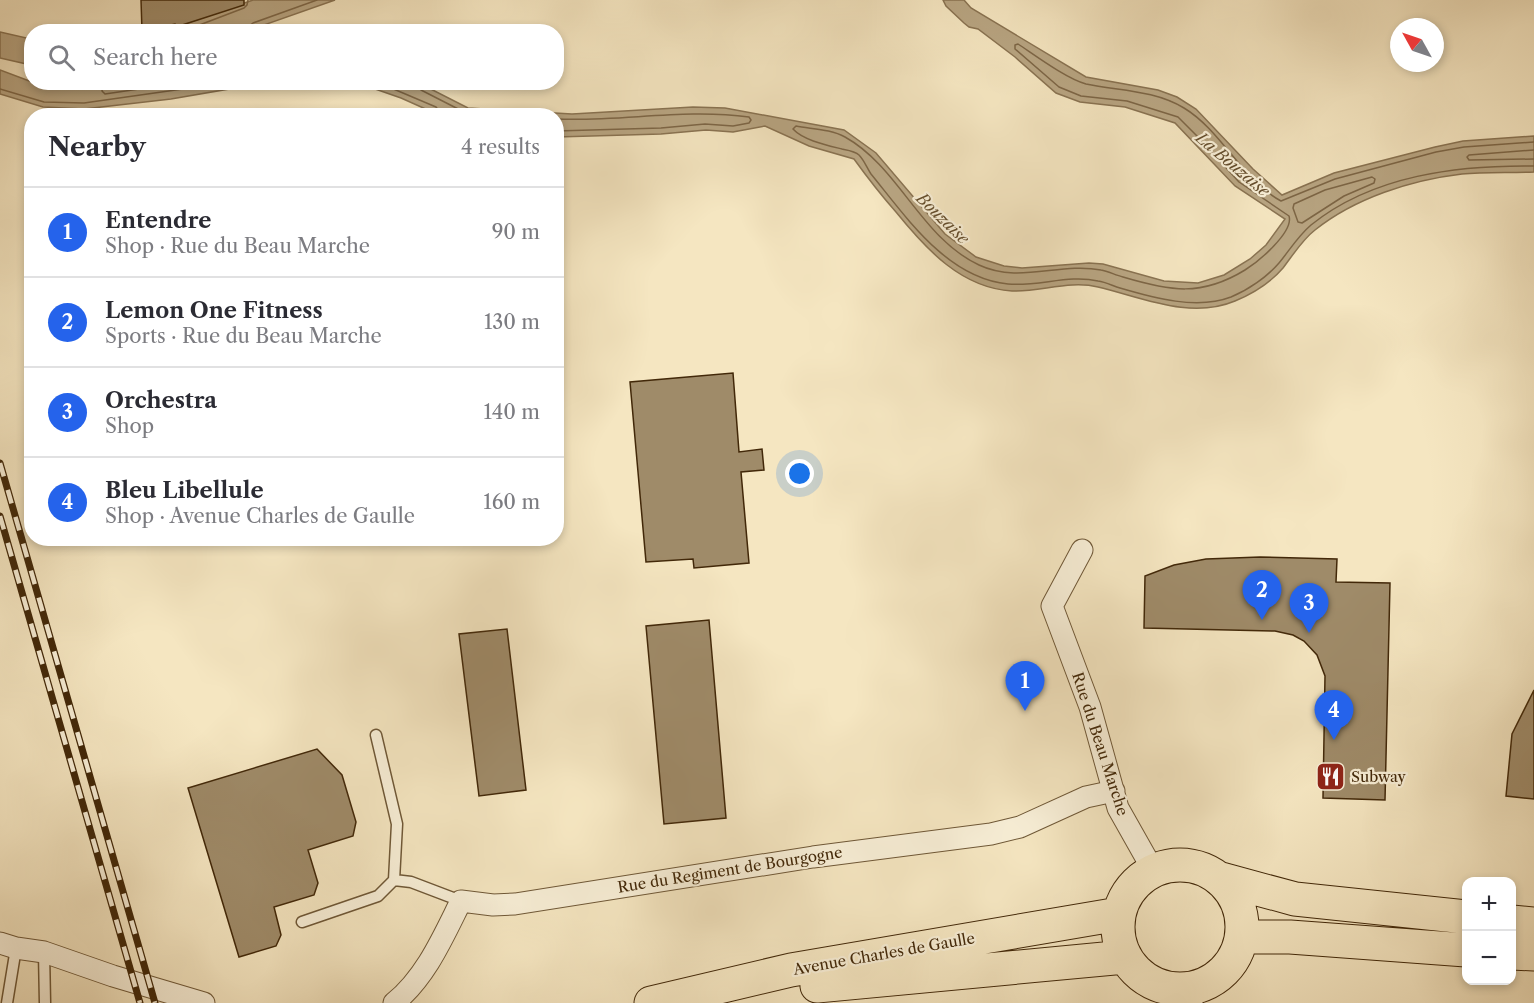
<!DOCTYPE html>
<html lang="en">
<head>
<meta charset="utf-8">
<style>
	:root { --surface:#fff; --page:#f2f2f3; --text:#2b2b33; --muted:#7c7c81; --line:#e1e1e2; --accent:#2563eb }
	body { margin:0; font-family:"Libre Caslon Text",serif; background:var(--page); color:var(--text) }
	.controls { position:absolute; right:18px; bottom:18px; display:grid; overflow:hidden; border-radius:12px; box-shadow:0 3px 9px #0003 }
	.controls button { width:54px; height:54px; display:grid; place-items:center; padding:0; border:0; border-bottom:2px solid var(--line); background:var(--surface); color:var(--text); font:30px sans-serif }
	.compass { position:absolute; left:1390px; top:18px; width:54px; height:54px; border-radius:50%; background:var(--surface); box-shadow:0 3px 9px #0003; rotate:310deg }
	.you { position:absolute; left:800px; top:474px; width:21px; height:21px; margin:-15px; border:4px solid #fff; border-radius:50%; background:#1a73e8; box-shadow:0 0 0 9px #1a73e833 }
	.badge { display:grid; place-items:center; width:39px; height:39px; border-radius:50%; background:var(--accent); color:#fff; font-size:20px; font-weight:700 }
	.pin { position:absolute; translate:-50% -50px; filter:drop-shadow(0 2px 3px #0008) }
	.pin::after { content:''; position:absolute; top:32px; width:21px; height:18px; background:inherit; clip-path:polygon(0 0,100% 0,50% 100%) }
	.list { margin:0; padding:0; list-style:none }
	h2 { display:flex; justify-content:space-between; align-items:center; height:78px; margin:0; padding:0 24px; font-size:26px }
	h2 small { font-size:20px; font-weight:400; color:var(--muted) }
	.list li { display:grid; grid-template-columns:39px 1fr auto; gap:18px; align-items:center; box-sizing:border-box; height:90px; padding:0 24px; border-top:2px solid var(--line) }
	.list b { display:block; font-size:22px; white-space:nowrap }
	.list p { margin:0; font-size:20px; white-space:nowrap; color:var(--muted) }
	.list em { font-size:20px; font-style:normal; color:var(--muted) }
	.icon { flex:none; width:33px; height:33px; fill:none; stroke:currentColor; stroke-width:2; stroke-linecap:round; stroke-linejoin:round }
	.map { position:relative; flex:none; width:1534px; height:1003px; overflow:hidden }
	.search { position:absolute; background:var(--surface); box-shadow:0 3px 9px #0003; left:24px; top:24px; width:540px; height:66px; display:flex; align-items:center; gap:15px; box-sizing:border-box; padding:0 21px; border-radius:24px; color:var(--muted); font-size:22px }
	.panel { position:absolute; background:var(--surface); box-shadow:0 3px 9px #0003; left:24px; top:108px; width:540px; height:438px; border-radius:24px }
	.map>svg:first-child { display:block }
	.water { fill:#b8a582; stroke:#897352; stroke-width:1.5 }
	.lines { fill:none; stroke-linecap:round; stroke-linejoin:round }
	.shore { stroke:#7d6646; stroke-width:1.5 }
	.building { fill:#9f8b69; stroke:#422809; stroke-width:1.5 }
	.service-casing { stroke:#6f5837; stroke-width:13 }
	.minor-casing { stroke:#6f5837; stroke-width:23 }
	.primary-casing { stroke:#422809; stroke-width:35 }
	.service { stroke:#f8efd7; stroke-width:10 }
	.minor { stroke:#f8efd7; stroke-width:21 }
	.primary { stroke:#f5e6c1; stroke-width:33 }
	.rail-casing { stroke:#422809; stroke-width:7 }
	.rail { stroke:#f8efd7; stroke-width:4.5; stroke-dasharray:14; stroke-linecap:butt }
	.labels { text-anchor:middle; stroke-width:4.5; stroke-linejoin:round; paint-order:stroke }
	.street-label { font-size:15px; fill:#422809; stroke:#f8efd7 }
	.poi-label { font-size:15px; fill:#422809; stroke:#f8efd7; text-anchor:start }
	.water-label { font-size:16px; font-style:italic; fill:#654e2d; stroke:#f8efd7 }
</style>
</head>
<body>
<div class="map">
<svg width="1534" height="1003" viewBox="0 0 1534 1003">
	<rect width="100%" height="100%" fill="#f5e6c1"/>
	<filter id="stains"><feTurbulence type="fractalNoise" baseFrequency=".00333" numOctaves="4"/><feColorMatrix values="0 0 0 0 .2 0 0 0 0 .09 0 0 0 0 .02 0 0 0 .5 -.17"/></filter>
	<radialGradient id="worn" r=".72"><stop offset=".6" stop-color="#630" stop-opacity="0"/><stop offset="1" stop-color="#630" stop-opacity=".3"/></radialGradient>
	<path class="water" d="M253,0H335L247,31L150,32L176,27Z
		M943,0H964L971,8L1086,77L1158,90L1177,97L1196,109L1253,169L1282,195L1334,173L1435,147L1463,141L1534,136V172C1510,173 1485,172 1462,174C1411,180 1355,198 1315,230C1302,240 1293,255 1283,268C1271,282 1252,294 1235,301C1190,320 1141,297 1098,287C1070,280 1040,292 1012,291C961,288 926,249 896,212C881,195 867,177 854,159L809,146L765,126L733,132L706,130L661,134L557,137L556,116L439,115L401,98L358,83H419L468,108L572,114L693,107L725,108L844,130L876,153L945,234L976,257L1004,266L1022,268L1089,263L1103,264L1164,281L1198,283L1224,275L1250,259L1266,245L1285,219L1235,186L1175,123L1125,107L1080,102L1056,93L1015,57L978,29L969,27L964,23L946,6Z
		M0,32L31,39V65L0,58Z
		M0,70L32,82L67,86L122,82L264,83L171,99L84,109L43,107L0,94Z"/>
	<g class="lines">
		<path class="shore" d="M181,32L244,8L247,5L248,0
			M248,32L249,26L253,23L317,0
			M103,82L102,91L105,94L187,82
			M377,82L436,107L439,111L440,116
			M418,82L421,90L466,113L498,116
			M0,89L44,102L84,103L232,82
			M556,119C621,122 684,108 749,117L751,120L749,123L733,126L705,124L661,128L556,131
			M1534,142L1464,147L1436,152L1335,179L1281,201C1242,180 1222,131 1184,108C1154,90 1120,91 1086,84C1067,79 1036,56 1018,44L1015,45V49L1059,87L1081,96L1127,101L1178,117L1198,137L1239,182L1289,216C1294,232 1258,262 1245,270C1201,297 1170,291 1123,277C1115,275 1108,271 1101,270C1060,262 1019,284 979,265C921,238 899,167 845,137C831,129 811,129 796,126L793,129C803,140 826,145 842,149C847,150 855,151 859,155C864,160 867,168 871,174C907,218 947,278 1008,284C1038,287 1069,274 1098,281C1106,282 1113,286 1120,288C1154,298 1197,310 1231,297C1248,290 1267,277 1279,263C1289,251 1298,236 1311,225C1373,175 1458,165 1534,166
			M1534,150L1469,155L1467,157L1469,160L1534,159
			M1372,177L1375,179L1374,183L1344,196L1302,223L1298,222L1293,208L1294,204L1325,190Z"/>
	</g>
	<path class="building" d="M141,0H244V5L176,27L175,24L142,31Z
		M733,373L739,452L762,449L764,470L741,472L749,563L694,568L693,559L646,562L630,382Z
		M1260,557L1337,559L1336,582L1390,583L1385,800L1323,798L1325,676L1317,655L1304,641L1293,635L1275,631L1144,628L1145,576L1174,565L1206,559Z
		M709,620L726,818L664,824L646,626Z
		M507,629L526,790L479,796L459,634Z
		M1534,690V799L1506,796L1512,734Z
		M317,749L342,775L356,822L353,836L308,850L318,883L314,895L274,907L281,935L276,946L239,957L188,788Z"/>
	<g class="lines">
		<defs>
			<path id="service" d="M376,735L397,824L394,880
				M302,922L378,896L394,880L411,882L461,901
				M44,952L45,1003
				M7,1003L16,948"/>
			<path id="minor" d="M1082,550L1052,606L1090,707L1118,808L1153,870
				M0,943L16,948L44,952L113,976L204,1003
				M1178,989L1192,1003
				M394,1003C426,977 443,937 461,901L493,905L515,904L813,857L991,834L1020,827L1086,797L1114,791"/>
			<path id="primary" d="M1118 927a62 62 0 1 1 124 0a62 62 0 1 1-124 0Z
				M1221,879L1295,899L1466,917
				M1512,922L1534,924
				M1242,937H1290L1466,950
				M1512,953L1534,954
				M817,986L1125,957
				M651,1003L791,970L1119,914"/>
		</defs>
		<use href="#service" class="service-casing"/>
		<use href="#minor" class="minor-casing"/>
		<use href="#primary" class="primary-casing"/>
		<use href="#service" class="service"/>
		<use href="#minor" class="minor"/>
		<use href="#primary" class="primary"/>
		<defs>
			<path id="rail" d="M0,463L155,1003
				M0,516L140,1003"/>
		</defs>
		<use href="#rail" class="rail-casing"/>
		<use href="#rail" class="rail"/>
	</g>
	<defs>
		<symbol id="restaurant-square" viewBox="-11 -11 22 22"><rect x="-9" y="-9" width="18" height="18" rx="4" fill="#8f2418" stroke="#f8efd7"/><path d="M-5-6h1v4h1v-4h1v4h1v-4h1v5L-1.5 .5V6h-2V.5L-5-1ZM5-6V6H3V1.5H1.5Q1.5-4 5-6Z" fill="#fff"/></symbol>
	</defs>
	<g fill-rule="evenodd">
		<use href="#restaurant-square" x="1314" y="760" width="33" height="33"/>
	</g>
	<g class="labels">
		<g class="street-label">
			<text transform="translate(1100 744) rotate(72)" y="5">Rue du Beau Marche</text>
			<text transform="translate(730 870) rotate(-9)" y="5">Rue du Regiment de Bourgogne</text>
			<text transform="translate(884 954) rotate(-10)" y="5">Avenue Charles de Gaulle</text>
		</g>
		<g class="poi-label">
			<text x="1351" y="782">Subway</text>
		</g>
		<g class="water-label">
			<text transform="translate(1233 164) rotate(40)" y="6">La Bouzaise</text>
			<text transform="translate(943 218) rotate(44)" y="6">Bouzaise</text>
		</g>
	</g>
	<rect width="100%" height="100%" filter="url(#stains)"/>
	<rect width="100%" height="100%" fill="url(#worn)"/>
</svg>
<div class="controls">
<button>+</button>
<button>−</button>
</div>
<svg class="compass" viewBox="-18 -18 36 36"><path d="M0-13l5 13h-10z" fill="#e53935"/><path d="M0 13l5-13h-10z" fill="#7c7c81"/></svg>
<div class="you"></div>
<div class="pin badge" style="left:1025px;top:711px">1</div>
<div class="pin badge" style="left:1262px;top:620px">2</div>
<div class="pin badge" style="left:1309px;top:633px">3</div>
<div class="pin badge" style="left:1334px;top:740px">4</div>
<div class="search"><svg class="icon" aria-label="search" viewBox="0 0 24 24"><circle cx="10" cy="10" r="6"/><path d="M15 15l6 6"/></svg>Search here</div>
<section class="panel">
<h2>Nearby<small>4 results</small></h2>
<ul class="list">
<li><span class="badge">1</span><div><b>Entendre</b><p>Shop · Rue du Beau Marche</p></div><em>90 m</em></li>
<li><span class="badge">2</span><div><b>Lemon One Fitness</b><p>Sports · Rue du Beau Marche</p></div><em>130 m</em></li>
<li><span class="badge">3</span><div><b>Orchestra</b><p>Shop</p></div><em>140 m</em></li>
<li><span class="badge">4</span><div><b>Bleu Libellule</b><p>Shop · Avenue Charles de Gaulle</p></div><em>160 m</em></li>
</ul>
</section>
</div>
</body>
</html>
